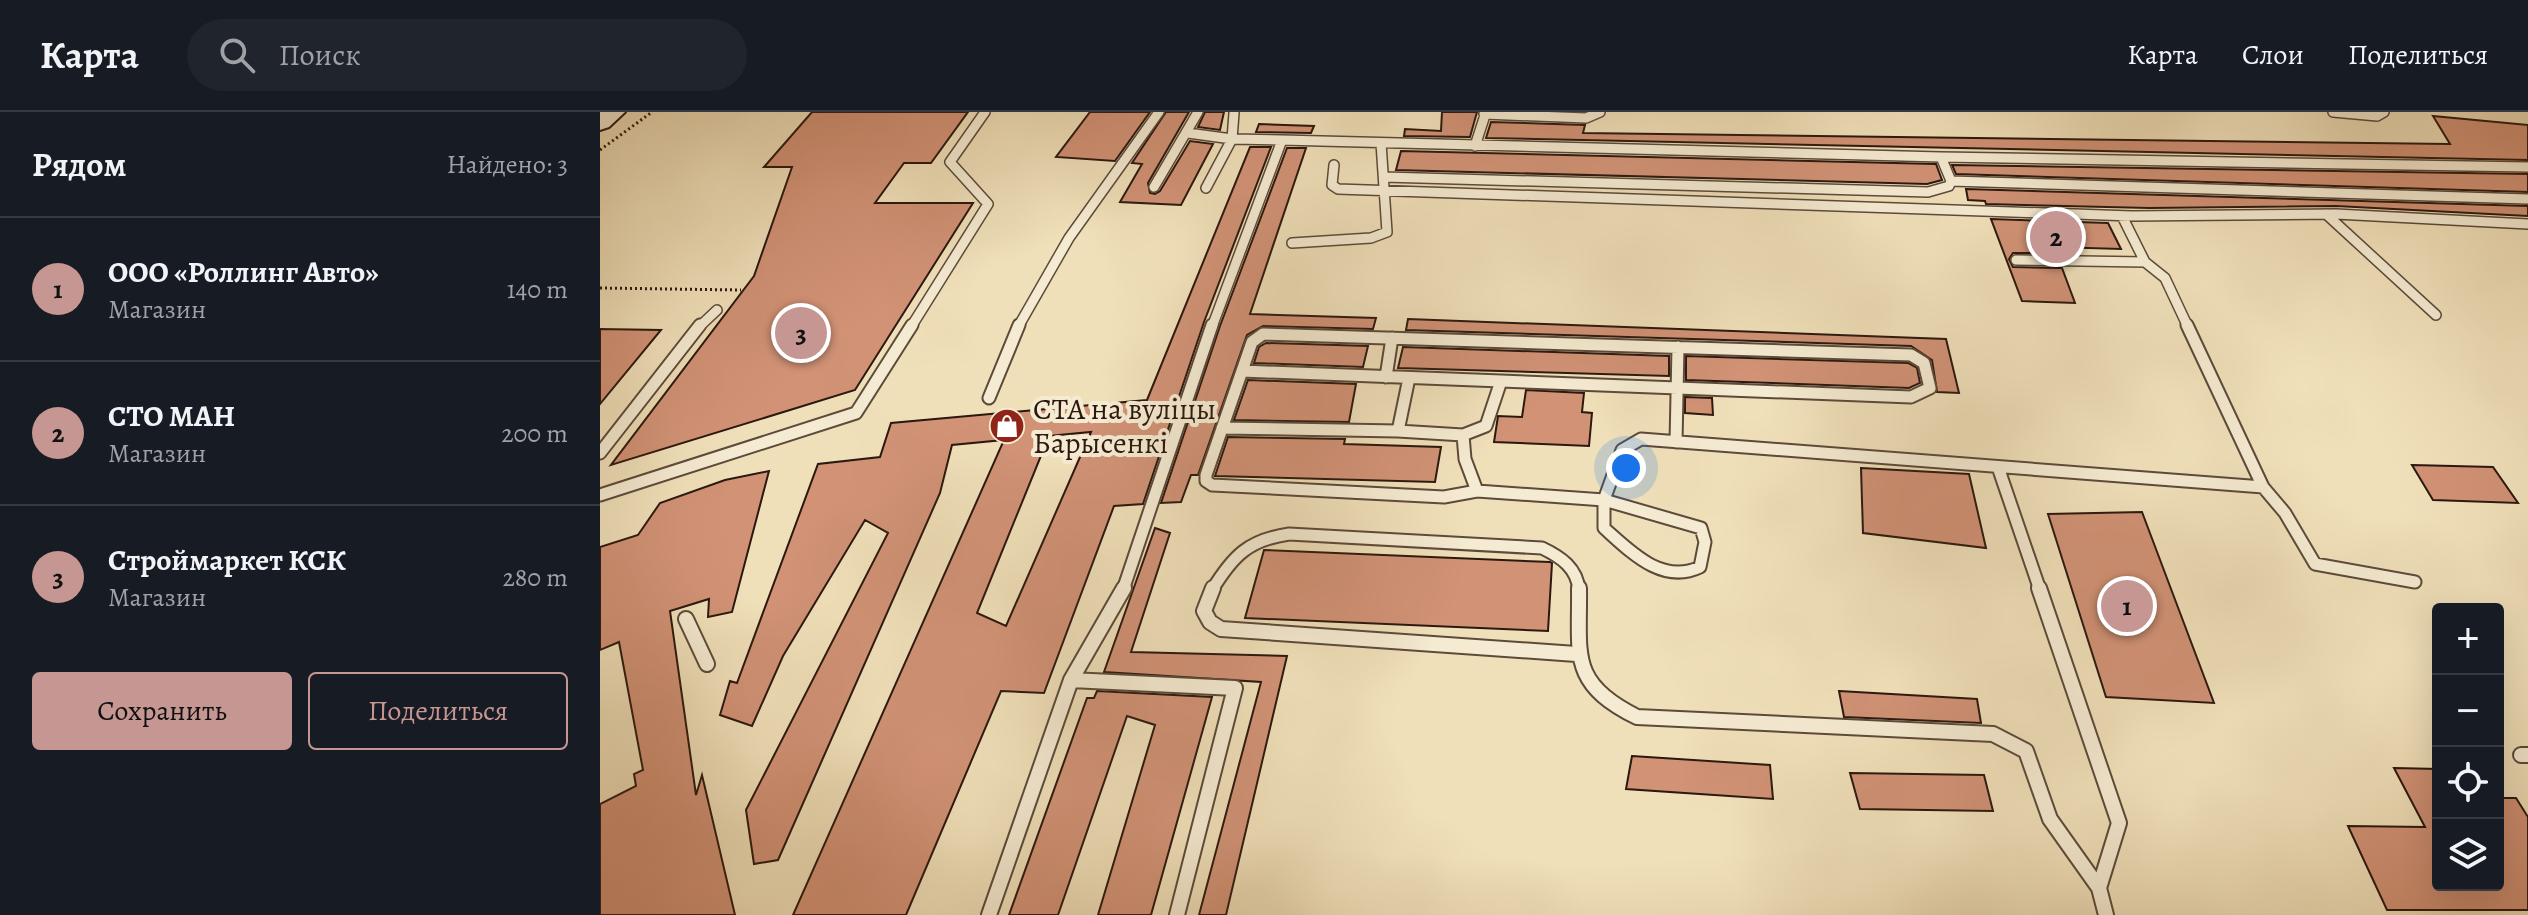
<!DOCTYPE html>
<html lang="ru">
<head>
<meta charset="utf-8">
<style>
	:root { --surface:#171b24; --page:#20242c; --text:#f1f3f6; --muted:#9ea1a6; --line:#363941; --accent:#c59692 }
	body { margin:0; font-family:Alegreya,serif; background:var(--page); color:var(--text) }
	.controls { position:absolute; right:24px; bottom:24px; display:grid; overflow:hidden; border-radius:8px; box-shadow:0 8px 32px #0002 }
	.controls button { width:72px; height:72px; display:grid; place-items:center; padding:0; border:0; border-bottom:2px solid var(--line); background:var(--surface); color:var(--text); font:40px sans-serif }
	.you { position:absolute; left:1026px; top:356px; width:28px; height:28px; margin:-20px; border:6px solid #fff; border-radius:50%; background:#1a73e8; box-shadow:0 0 0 12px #1a73e833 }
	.badge { display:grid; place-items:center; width:52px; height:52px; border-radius:50%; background:var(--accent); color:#111; font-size:26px; font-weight:700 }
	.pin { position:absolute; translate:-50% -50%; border:4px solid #fff; box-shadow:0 2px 8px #0006 }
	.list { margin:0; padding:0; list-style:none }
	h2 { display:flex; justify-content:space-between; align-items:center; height:104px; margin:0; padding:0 32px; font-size:34px }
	h2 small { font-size:26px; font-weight:400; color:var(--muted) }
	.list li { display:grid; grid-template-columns:52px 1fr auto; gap:24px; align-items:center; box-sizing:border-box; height:144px; padding:0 32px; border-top:2px solid var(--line) }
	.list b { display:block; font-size:30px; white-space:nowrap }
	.list p { margin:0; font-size:26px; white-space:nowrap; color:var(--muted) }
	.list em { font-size:26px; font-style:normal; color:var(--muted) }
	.actions { display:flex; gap:16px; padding:24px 32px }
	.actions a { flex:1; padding:18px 0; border:2px solid var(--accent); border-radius:8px; text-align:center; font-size:28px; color:var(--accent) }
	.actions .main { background:var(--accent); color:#111 }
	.icon { flex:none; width:44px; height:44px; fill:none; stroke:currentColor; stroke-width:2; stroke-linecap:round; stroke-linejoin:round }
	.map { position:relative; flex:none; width:1928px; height:803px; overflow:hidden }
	header { display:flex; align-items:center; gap:48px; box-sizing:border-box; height:112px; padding:0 40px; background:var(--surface); border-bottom:2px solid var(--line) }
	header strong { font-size:38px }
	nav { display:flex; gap:44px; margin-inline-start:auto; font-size:28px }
	.search { width:560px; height:72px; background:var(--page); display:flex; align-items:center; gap:20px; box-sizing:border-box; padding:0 28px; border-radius:44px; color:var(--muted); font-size:30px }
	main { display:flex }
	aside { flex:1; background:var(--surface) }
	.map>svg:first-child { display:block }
	.building { fill:#d19276; stroke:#2b180f; stroke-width:2; fill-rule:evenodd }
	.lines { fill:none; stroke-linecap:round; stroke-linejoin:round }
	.lane-far2-casing { stroke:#5c4a3a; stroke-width:12 }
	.lane-far1-casing { stroke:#5c4a3a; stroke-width:15 }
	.lane-casing { stroke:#5c4a3a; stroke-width:18 }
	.secondary-casing { stroke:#2b180f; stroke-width:4 }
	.path { stroke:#2b180f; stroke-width:3; stroke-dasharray:2 3; stroke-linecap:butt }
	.lane-far2 { stroke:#f5ebd2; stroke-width:9 }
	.lane-far1 { stroke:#f5ebd2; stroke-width:11 }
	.lane { stroke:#f5ebd2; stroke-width:14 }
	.secondary { fill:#f5ebd2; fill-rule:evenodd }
	.labels { text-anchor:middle; stroke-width:8; stroke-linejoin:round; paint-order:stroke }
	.poi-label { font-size:30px; fill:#2b180f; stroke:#f5ebd2; text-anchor:start }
</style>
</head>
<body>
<header>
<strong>Карта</strong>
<div class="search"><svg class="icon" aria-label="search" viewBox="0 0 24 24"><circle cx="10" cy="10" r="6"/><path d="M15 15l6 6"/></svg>Поиск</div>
<nav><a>Карта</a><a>Слои</a><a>Поделиться</a></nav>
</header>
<main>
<aside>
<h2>Рядом<small>Найдено: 3</small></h2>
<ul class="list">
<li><span class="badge">1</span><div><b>ООО «Роллинг Авто»</b><p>Магазин</p></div><em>140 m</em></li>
<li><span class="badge">2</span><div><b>СТО МАН</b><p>Магазин</p></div><em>200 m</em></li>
<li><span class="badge">3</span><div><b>Строймаркет КСК</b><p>Магазин</p></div><em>280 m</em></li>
</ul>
<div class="actions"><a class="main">Сохранить</a><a>Поделиться</a></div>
</aside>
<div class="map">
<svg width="1928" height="803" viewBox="0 0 1928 803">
	<rect width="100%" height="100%" fill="#f0e0ba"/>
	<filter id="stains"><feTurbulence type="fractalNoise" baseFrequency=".0025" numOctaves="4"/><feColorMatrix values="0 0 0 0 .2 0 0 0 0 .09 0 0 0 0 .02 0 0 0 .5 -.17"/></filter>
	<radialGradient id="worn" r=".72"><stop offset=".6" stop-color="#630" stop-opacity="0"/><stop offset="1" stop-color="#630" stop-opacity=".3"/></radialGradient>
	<path class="building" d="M212,0H368L331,51H304L275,91H373L255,278L11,353L154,164L192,55H164Z
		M490,0H550L515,49L456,45Z
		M566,0H589L548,71L550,81L555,82L560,79L590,29L613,32L581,93L520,90L542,52L532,51Z
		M605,0H624L620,18L598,15Z
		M842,0H877L870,25L804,24L805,17L841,19Z
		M1833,4L1928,13V48L886,26L891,10L985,13L983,21L1850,32Z
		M659,12L714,14L711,21L656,20Z
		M650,35H671L604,210L543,392L514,394L444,581L401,579L306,803H193L404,328L352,333L340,381L178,748L154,752L146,698L288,421L265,408L183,544L152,614L120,603L130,569L137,571L218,352L280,345L291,311L547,288ZM491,320L406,514L377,501L449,324Z
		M687,36H706L650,202L776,206L773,217L663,214L647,223L598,363H591L581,390L561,391L620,214Z
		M801,39L1336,52L1342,68L1327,72L796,58Z
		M1352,53L1928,62V80L1356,62Z
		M1366,77L1928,94V104L1736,94L1549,96L1386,92L1385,89L1368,88Z
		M1391,107L1508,111L1521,137L1454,135L1456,141H1413L1409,147L1413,155L1462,156L1475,191L1422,189Z
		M808,207L1346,227L1359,281L1337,280L1332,248L1311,234L806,218Z
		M0,217L61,218L0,292Z
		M666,231L768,234L763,255L654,251L659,235Z
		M803,235L1069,244V264L798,256Z
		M1086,244L1308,251L1317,256L1320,271L1309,276L1086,268Z
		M648,268L756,272L749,310L634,308Z
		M926,278L984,281L982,300L992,301L989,334L894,330L898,304L922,305Z
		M1085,285L1112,286L1113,303L1085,301Z
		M628,325L745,327L744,332L841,335L835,370L615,364Z
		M1812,353L1893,355L1918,391L1833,388Z
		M1261,356L1369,362L1386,436L1263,421Z
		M169,359L132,500L108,505L109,487L70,499L96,683L102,663L135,803H0V692L36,674L34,662L43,658L19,530L0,538V435L38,423L60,391L125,368Z
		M1542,400L1614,591L1506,585L1448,402Z
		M555,416L570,421L531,540L687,544L626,803H599L661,570L504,560Z
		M664,438L950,450L952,451L948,519L645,506Z
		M497,579L612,585L551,803H498L555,613L527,604L458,803H409L487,586H494Z
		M1239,579L1377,587L1381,611L1244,605Z
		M1032,644L1170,653L1173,687L1026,677Z
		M1794,656L1838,657V773H1898V686H1916L1928,705V798H1787L1748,714L1825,715Z
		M1250,661L1384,663L1393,699L1260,697Z"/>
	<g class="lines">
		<defs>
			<path id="lane-far2" d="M1733,0L1777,4L1784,0
				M884,2L986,6L1000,0
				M588,21L632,27L682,28
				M875,34L886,0
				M734,53L732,73L738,77L1532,104L1736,102L1928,112
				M784,65L1328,80L1349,74L1351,69L1341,45
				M1351,69L1928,87
				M554,75L598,0
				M606,76L632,27L634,1
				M1726,102L1836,203
				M692,131L771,126L787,120L781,31
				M1416,148L1545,150L1522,104
				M1545,150L1565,166L1588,215
				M99,215L117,198
				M311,215L388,92L350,50L385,0
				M418,215L469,126L559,0
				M612,215L682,28L1341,45L1928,55"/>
			<path id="lane-far1" d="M1587,213L1663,375L1685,401L1715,452L1815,470
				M663,222L1311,243L1324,251L1330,276L1311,285L901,269L886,314L863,323L865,347L877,379L844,385L612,373L606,369V363L652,230Z
				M642,259L901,269
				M786,265L792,226
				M389,286L419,213
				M622,316L798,319L809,266
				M798,319L863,323
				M1076,330L1078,235
				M0,341L100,213
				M1398,355L1440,478
				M877,379L1004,388L1022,338L1041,327L1663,375
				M0,383L256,301L312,213
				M1004,388L1101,416L1105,430L1100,455C1062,473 1031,440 1004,416Z
				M523,478L612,213
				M612,478C633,444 648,428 689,422L942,436C961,445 977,456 979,478"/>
			<path id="lane" d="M613,476L604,499L610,510L621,517L976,542
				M979,476C980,542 968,571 1037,605L1393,622L1426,639L1450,707L1499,776
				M1439,476L1519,711L1499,776L1506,803
				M86,507L107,552
				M471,568L635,576L577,803
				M1921,643H1928
				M389,803L471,568L524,476"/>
			<path id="secondary" d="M0,0H25L9,15L0,18Z"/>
		</defs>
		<use href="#lane-far2" class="lane-far2-casing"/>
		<use href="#lane-far1" class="lane-far1-casing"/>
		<use href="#lane" class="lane-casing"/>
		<use href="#secondary" class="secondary-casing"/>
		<path class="path" d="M0,38L52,0
			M0,176L141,178"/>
		<use href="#lane-far2" class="lane-far2"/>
		<use href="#lane-far1" class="lane-far1"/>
		<use href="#lane" class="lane"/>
		<use href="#secondary" class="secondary"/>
	</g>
	<defs>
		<symbol id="shop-disc" viewBox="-11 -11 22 22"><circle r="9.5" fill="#8f2418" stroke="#f5ebd2"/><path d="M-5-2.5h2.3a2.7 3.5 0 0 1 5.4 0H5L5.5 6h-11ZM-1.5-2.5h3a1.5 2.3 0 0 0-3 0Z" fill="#fff"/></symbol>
	</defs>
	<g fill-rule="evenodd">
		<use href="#shop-disc" x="387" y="294" width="40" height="40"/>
	</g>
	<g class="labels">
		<g class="poi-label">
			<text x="433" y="307">СТА на вуліцы<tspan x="433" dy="34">Барысенкі</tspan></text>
		</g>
	</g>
	<rect width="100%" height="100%" filter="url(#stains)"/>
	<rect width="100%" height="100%" fill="url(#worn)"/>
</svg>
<div class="controls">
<button>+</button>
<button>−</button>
<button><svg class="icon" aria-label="locate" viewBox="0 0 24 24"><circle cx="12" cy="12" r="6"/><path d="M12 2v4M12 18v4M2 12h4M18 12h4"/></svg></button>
<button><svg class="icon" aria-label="layers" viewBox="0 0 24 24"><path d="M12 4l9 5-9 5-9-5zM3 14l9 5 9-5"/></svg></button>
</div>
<div class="you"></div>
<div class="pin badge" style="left:1527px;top:494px">1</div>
<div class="pin badge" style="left:1456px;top:125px">2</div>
<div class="pin badge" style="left:201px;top:221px">3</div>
</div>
</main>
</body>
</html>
